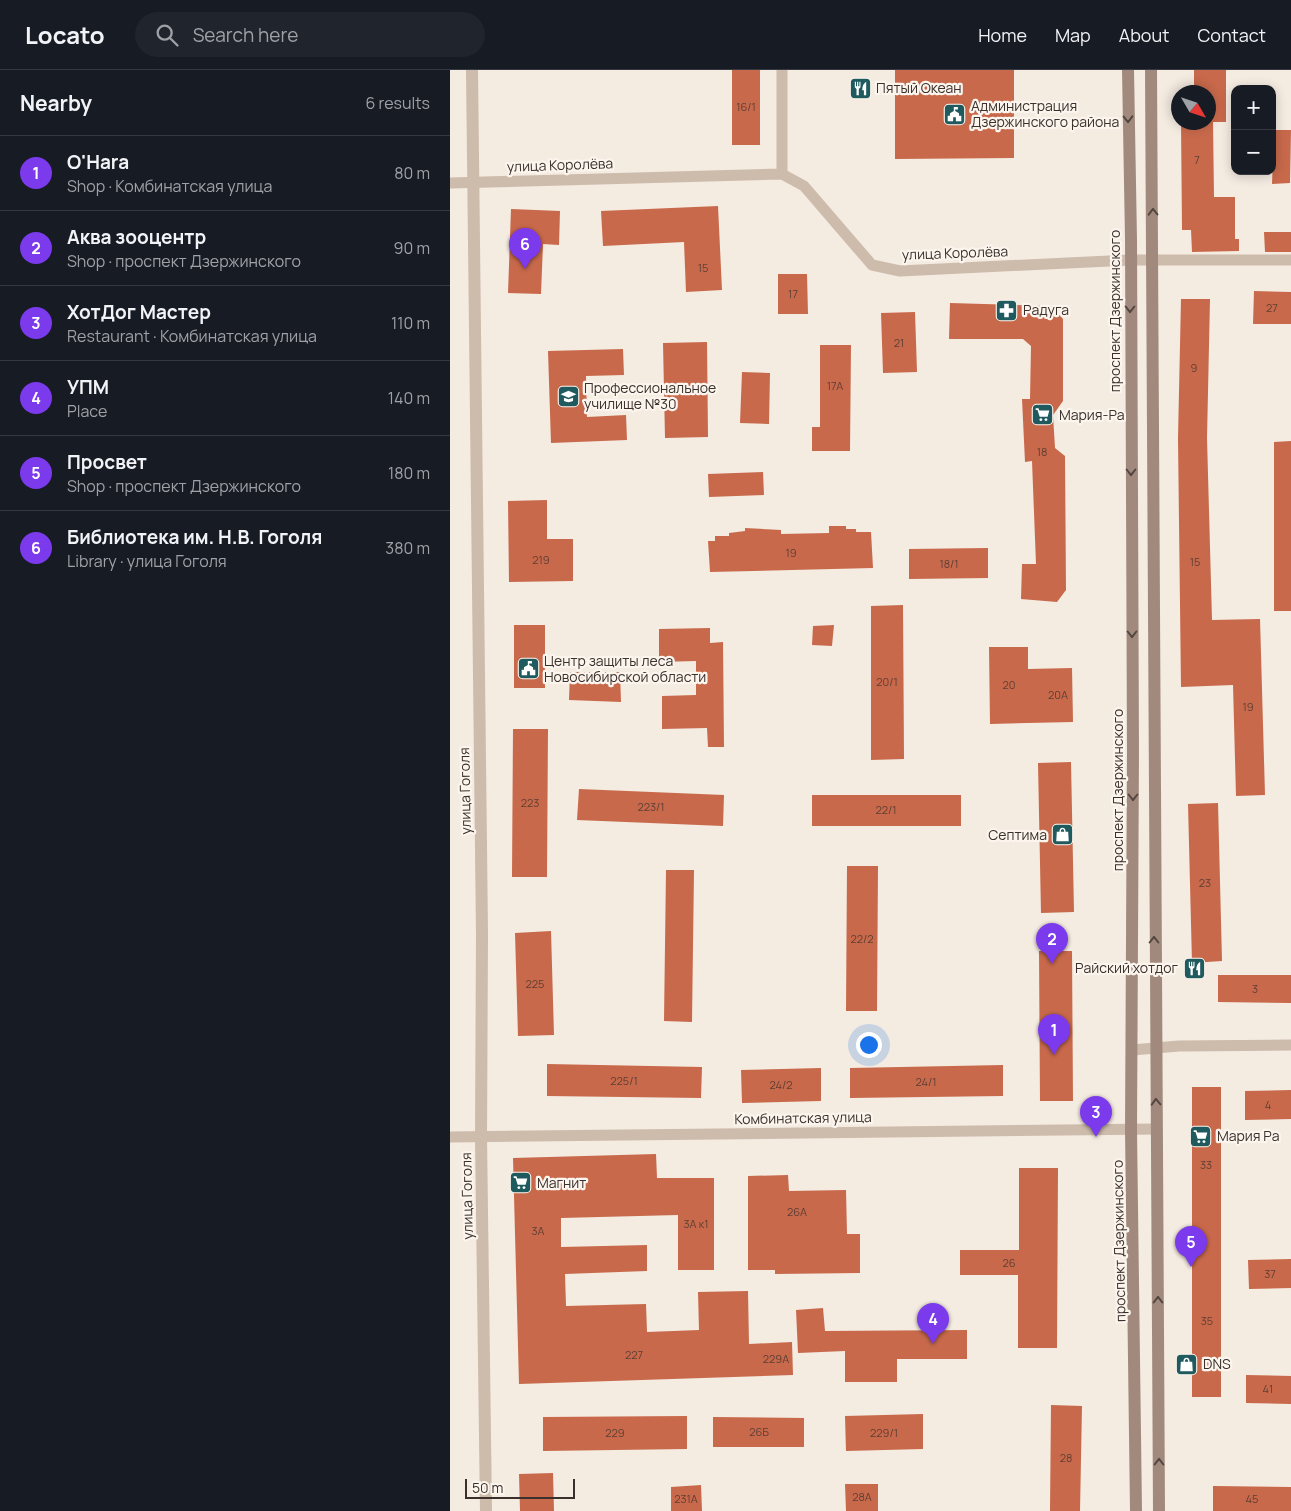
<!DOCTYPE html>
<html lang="en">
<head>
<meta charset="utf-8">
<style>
	:root { --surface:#171b24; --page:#20242c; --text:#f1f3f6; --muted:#9ea1a6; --line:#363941; --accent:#7c3aed }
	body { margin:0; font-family:Manrope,sans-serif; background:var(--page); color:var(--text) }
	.controls { position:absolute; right:15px; top:15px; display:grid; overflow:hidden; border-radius:10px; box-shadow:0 2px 12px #0003 }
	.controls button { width:45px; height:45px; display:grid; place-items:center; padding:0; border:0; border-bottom:1px solid var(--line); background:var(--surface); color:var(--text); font:25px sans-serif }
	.compass { position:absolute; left:721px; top:15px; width:45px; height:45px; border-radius:50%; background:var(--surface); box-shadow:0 2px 12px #0003; rotate:129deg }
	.scale { position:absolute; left:15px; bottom:12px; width:110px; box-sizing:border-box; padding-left:5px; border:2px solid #3b302b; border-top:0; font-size:14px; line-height:18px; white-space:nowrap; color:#3b302b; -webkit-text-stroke:4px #fbf5ee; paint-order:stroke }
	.you { position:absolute; left:418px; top:974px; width:18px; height:18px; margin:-12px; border:4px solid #fff; border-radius:50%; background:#1a73e8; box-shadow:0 0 0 8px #1a73e833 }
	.badge { display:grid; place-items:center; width:32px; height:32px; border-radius:50%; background:var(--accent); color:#fff; font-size:16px; font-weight:700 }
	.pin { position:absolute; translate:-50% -41px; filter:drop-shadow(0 1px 2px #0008) }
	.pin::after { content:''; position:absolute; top:26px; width:18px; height:15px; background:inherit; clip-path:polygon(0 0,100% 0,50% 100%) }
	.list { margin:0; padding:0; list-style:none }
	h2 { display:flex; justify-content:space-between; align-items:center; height:65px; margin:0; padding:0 20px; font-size:21px }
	h2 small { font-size:16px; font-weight:400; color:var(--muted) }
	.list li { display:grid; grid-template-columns:32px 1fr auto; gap:15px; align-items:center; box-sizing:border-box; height:75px; padding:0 20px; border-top:1px solid var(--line) }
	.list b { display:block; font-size:19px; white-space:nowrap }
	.list p { margin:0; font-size:16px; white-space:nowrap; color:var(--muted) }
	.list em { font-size:16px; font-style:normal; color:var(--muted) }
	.icon { flex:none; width:28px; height:28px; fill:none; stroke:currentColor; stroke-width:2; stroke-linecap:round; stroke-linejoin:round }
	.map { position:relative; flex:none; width:841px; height:1441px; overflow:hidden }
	header { display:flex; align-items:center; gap:30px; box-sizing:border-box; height:70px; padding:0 25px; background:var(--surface); border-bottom:1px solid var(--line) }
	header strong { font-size:24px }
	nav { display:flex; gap:28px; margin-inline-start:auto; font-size:18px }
	.search { width:350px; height:45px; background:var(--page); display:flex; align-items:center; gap:12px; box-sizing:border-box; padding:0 18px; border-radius:28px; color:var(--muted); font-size:19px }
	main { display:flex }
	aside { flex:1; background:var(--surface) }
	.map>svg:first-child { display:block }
	.building { fill:#c8694b }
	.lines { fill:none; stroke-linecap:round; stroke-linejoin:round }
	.minor { stroke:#cdbbac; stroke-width:11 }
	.tertiary { stroke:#cdbbac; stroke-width:12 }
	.secondary { stroke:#a18a7d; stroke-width:12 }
	.oneway { stroke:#544640 }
	.labels { text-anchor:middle; stroke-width:4.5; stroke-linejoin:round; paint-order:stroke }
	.number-label { font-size:11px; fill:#5e3e33 }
	.poi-label { font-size:14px; fill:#3b302b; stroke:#fbf5ee; text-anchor:start }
	.street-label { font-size:14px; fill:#3b302b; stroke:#fbf5ee }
</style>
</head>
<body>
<header>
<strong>Locato</strong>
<div class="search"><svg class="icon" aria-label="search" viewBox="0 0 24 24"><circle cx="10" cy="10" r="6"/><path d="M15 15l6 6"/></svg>Search here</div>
<nav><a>Home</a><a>Map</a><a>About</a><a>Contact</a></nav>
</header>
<main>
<aside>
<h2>Nearby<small>6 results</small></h2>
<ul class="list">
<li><span class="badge">1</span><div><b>O'Hara</b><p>Shop · Комбинатская улица</p></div><em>80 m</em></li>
<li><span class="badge">2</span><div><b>Аква зооцентр</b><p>Shop · проспект Дзержинского</p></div><em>90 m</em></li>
<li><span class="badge">3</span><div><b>ХотДог Мастер</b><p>Restaurant · Комбинатская улица</p></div><em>110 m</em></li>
<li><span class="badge">4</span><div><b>УПМ</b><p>Place</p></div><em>140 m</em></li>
<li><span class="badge">5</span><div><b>Просвет</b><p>Shop · проспект Дзержинского</p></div><em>180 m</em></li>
<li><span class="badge">6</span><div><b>Библиотека им. Н.В. Гоголя</b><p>Library · улица Гоголя</p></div><em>380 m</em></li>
</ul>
</aside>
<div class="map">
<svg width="841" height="1441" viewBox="0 0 841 1441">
	<rect width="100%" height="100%" fill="#f4ebe1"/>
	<path class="building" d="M282,0H310V75H282Z
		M445,0H564V88L445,89Z
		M744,0H776V52H758V22H744Z
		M731,52H763L764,127H785V169H789V181L742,182L741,160H732Z
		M824,60H841L840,113L822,114Z
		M268,136L272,220L236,222L234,172L153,176L151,141Z
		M61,139L110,141L109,175L93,174L91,224L58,223Z
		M814,162H841V182H815Z
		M328,204H357L358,244H328Z
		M804,221L841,222V254H803Z
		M731,229H760L757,368L762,550L810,549L815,725L786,726L783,615L731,617L728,368Z
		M500,233L601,236L613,249V331L603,345L605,378L615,386L616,520L607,532L571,529L572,494H586L582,391L575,392L572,329H580L581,276L573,269H499Z
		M465,242L467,302L433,303L431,243Z
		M257,272L258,367L215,368L213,273Z
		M370,275H401L400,381H362V357H370Z
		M173,279L174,305L136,306L137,347L176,345L177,370L101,373L98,281Z
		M292,302L320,303L319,354L290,353Z
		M841,371V541H824V372Z
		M313,402L314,425L259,427L258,404Z
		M97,430V469H123V511L59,512L58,431Z
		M379,456H396V459H406V462H421L423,498L260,502L258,471H265V466H279V463L295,461V458L331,460V464L379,463Z
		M538,478V508L459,509V479Z
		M453,535L454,689L421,690V536Z
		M64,555H95V618H64Z
		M384,555L382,576L362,575L363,556Z
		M260,558V573L273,572L274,677H258L257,658L212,659V626L246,625V591L209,592V559Z
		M539,577H578V599L622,598L623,652L540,654Z
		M120,602H170L171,632L119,630Z
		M63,659H98L97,807H62Z
		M621,692L624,842L591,843L588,693Z
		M129,719L274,725L273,756L127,750Z
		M362,725H511V756H362Z
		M768,733L772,891L742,893L738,734Z
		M397,796H428L427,941H396Z
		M216,800H244L242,952L214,951Z
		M101,861L104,965L68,966L65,863Z
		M589,881H622L623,1031H590Z
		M768,905H841V933L768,932Z
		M97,994L252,997L251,1028L97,1026Z
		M553,995V1026L400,1028V998Z
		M371,998V1031L292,1033L291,1000Z
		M742,1017H771V1327H742Z
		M841,1020V1049L795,1050V1021Z
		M206,1084L207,1108H264V1200H228V1145L111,1148V1177L197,1175V1201L115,1204L116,1236L196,1234L197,1262L249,1260L248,1222L298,1221L299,1274L342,1272L343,1305L69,1314L63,1088Z
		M569,1098H608L607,1278H568V1205H510V1180H569Z
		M338,1105L339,1121L396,1120L397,1164H410V1203L325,1204V1200H298V1106Z
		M841,1189V1218L799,1219L798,1190Z
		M373,1238L375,1261L517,1260V1289H447V1312H395V1281L348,1283L346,1240Z
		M796,1305L841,1306V1334L796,1333Z
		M601,1335L632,1336L630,1441H600Z
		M473,1344V1379L396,1381L395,1346Z
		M237,1346V1379L93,1381V1347Z
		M263,1347L354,1348V1377H263Z
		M103,1403L104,1441H70L69,1404Z
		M395,1414H428V1441H396Z
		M251,1415L252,1441H221V1417Z
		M763,1416L841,1417V1441H763Z"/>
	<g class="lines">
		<path class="minor" d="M332,0V104
			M0,113L332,104L354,116L422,195L450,201L680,190H841
			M682,980L729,976L841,975
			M0,1067L707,1059"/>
		<path class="tertiary" d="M22,0L32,864L31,1067L36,1441"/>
		<path class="secondary" d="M678,0L681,169L683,681L681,1060L686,1441
			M701,0L709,1441"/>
	</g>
	<defs><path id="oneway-chevron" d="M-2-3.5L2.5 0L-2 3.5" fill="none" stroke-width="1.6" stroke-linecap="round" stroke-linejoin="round" transform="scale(1.25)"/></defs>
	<g class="oneway">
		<use href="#oneway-chevron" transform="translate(678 49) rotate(89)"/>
		<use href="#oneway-chevron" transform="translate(703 142) rotate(-91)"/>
		<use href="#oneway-chevron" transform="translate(680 239) rotate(90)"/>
		<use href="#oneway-chevron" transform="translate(681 402) rotate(90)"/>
		<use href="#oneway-chevron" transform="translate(682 564) rotate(90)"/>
		<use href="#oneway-chevron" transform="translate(683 727) rotate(90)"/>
		<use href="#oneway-chevron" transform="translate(704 870) rotate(-90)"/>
		<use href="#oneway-chevron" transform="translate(706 1032) rotate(-92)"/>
		<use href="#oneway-chevron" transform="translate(708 1230) rotate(-90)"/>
		<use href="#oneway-chevron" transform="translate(709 1392) rotate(-90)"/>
	</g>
	<defs>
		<symbol id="restaurant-square" viewBox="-11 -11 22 22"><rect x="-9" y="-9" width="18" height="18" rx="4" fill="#1f5a5e" stroke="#fbf5ee"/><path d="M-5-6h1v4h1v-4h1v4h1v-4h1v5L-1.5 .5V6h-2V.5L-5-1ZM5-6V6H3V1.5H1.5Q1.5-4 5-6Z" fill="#fff"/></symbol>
		<symbol id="civic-square" viewBox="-11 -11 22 22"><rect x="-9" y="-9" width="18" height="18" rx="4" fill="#1f5a5e" stroke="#fbf5ee"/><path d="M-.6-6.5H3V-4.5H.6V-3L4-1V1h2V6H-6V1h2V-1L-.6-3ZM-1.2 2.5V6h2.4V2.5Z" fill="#fff"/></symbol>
		<symbol id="pharmacy-square" viewBox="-11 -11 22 22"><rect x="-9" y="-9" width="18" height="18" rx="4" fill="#1f5a5e" stroke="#fbf5ee"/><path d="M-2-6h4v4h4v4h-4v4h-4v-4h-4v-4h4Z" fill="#fff"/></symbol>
		<symbol id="university-square" viewBox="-11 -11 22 22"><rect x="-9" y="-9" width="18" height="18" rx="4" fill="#1f5a5e" stroke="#fbf5ee"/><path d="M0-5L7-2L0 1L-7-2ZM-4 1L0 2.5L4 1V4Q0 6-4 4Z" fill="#fff"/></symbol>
		<symbol id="supermarket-square" viewBox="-11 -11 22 22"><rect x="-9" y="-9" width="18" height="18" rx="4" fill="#1f5a5e" stroke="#fbf5ee"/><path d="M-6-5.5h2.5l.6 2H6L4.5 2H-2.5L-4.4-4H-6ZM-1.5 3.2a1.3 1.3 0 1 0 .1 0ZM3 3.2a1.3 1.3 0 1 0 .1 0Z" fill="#fff"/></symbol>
		<symbol id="shop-square" viewBox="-11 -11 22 22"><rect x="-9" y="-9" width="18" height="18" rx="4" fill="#1f5a5e" stroke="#fbf5ee"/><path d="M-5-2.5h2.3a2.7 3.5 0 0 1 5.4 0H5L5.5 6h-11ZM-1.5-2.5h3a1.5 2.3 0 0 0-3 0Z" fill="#fff"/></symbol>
	</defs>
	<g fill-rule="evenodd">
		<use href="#restaurant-square" x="398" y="6" width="25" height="25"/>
		<use href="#civic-square" x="492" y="32" width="25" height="25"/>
		<use href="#pharmacy-square" x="544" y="228" width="25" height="25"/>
		<use href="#university-square" x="106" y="314" width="25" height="25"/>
		<use href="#supermarket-square" x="580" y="332" width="25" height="25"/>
		<use href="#civic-square" x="66" y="586" width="25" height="25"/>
		<use href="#shop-square" x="600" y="752" width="25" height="25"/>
		<use href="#restaurant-square" x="732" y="886" width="25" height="25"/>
		<use href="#supermarket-square" x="738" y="1054" width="25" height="25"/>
		<use href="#supermarket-square" x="58" y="1100" width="25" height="25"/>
		<use href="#shop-square" x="724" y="1282" width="25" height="25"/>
	</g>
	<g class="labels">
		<g class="number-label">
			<text x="296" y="41">16/1</text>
			<text x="747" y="94">7</text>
			<text x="253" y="202">15</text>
			<text x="343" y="228">17</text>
			<text x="822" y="242">27</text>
			<text x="449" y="277">21</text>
			<text x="744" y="302">9</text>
			<text x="385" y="320">17А</text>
			<text x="592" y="386">18</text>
			<text x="341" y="487">19</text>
			<text x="91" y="494">219</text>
			<text x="745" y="496">15</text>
			<text x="499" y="498">18/1</text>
			<text x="437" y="616">20/1</text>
			<text x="559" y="619">20</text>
			<text x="608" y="629">20А</text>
			<text x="798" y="641">19</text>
			<text x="80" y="737">223</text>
			<text x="201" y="741">223/1</text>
			<text x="436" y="744">22/1</text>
			<text x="755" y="817">23</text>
			<text x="412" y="873">22/2</text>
			<text x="85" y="918">225</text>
			<text x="805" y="923">3</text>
			<text x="174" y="1015">225/1</text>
			<text x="476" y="1016">24/1</text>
			<text x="331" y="1019">24/2</text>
			<text x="818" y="1039">4</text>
			<text x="756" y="1099">33</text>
			<text x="347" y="1146">26А</text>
			<text x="246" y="1158">3А к1</text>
			<text x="88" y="1165">3А</text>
			<text x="559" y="1197">26</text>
			<text x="820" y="1208">37</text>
			<text x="757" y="1255">35</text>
			<text x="184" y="1289">227</text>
			<text x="326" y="1293">229А</text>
			<text x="818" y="1323">41</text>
			<text x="309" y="1366">26Б</text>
			<text x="165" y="1367">229</text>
			<text x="434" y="1367">229/1</text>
			<text x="616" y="1392">28</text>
			<text x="412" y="1431">28А</text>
			<text x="236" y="1433">231А</text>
			<text x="802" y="1433">45</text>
		</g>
		<g class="poi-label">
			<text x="426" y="23">Пятый Океан</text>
			<text x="521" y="41">Администрация<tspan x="521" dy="16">Дзержинского района</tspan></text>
			<text x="573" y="245">Радуга</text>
			<text x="134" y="323">Профессиональное<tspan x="134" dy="16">училище №30</tspan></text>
			<text x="609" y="350">Мария-Ра</text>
			<text x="94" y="596">Центр защиты леса<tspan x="94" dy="16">Новосибирской области</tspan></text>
			<text x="597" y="770" text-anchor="end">Септима</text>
			<text x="728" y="903" text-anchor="end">Райский хотдог</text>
			<text x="767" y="1071">Мария Ра</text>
			<text x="87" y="1118">Магнит</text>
			<text x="753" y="1299">DNS</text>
		</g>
		<g class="street-label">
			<text transform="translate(110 95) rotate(-2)" y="5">улица Королёва</text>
			<text transform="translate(505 183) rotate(-2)" y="5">улица Королёва</text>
			<text transform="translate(665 241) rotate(-90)" y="5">проспект Дзержинского</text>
			<text transform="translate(668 720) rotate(-90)" y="5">проспект Дзержинского</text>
			<text transform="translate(15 721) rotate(-91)" y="5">улица Гоголя</text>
			<text transform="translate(353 1048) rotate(-1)" y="5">Комбинатская улица</text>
			<text transform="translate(17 1126) rotate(-91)" y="5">улица Гоголя</text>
			<text transform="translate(669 1171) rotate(-91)" y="5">проспект Дзержинского</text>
		</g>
	</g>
</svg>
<div class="controls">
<button>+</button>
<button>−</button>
</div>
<svg class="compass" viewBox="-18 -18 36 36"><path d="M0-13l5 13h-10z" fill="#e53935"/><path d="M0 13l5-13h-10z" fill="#9ea1a6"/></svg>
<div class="scale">50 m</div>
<div class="you"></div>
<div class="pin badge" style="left:604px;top:985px">1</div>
<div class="pin badge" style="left:602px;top:894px">2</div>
<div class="pin badge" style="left:646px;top:1067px">3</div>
<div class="pin badge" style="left:483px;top:1274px">4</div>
<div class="pin badge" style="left:741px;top:1197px">5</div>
<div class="pin badge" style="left:75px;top:199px">6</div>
</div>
</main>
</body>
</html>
